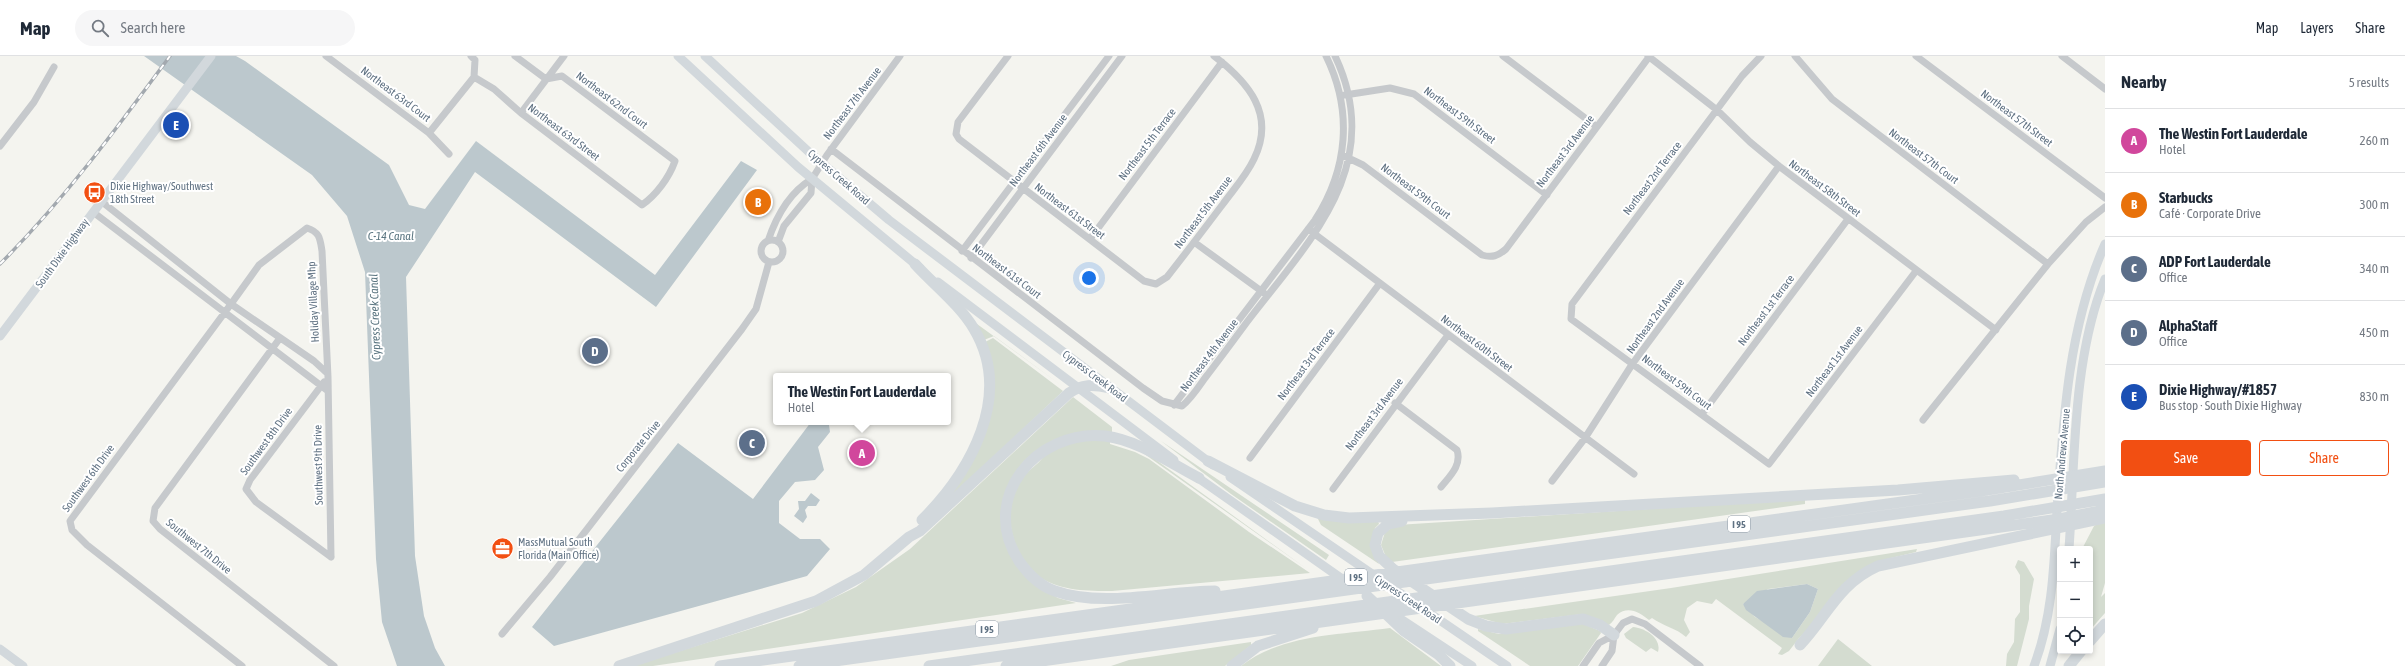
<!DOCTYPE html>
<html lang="en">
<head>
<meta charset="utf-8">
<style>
	:root { --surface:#fff; --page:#f6f6f7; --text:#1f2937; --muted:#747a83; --line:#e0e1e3; --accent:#f24f12 }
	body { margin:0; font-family:"Asap Condensed",sans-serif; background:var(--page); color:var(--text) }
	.controls { position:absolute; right:12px; bottom:12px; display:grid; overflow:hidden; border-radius:4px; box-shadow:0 2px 6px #0003 }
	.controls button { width:36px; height:36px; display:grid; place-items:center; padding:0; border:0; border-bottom:1px solid var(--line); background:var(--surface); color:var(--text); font:20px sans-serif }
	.you { position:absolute; left:1089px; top:222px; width:14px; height:14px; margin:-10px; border:3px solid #fff; border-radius:50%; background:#1a73e8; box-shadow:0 0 0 6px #1a73e833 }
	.badge { display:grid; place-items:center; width:26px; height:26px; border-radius:50%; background:var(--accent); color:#fff; font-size:13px; font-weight:700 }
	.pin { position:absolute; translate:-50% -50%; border:2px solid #fff; box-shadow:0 1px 4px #0006 }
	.popup { position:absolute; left:773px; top:317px; width:178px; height:52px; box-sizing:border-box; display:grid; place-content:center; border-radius:4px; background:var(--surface); filter:drop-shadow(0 1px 3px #0005); font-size:13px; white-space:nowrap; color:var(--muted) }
	.popup b { font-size:15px; color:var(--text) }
	.popup::after { content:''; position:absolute; left:50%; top:100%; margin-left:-8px; border:8px solid transparent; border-top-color:var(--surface) }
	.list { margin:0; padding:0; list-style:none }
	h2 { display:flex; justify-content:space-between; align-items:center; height:52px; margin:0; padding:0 16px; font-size:17px }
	h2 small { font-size:13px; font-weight:400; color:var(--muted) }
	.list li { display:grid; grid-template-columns:26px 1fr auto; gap:12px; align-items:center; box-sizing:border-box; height:64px; padding:0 16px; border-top:1px solid var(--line) }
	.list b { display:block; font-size:15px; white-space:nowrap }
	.list p { margin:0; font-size:13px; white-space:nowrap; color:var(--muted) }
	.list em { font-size:13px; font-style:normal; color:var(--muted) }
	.actions { display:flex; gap:8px; padding:12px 16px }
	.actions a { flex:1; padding:9px 0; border:1px solid var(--accent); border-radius:4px; text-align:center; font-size:14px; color:var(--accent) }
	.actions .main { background:var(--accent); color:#fff }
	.icon { flex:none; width:22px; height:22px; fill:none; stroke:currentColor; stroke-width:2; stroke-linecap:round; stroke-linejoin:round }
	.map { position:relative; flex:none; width:2105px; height:610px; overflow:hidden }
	header { display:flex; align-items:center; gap:24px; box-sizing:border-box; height:56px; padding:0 20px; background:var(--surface); border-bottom:1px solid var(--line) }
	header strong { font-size:19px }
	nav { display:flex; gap:22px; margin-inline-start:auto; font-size:14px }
	.search { width:280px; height:36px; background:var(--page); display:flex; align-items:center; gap:10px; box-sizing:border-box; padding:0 14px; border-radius:22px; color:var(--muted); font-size:15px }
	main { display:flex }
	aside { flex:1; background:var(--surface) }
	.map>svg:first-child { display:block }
	.green { fill:#d4dcd0; fill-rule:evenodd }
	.water { fill:#bcc8cd }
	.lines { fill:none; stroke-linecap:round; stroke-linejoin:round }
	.minor { stroke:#c6c9cc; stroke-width:7 }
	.major { stroke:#d2d8dc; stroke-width:9 }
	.highway { stroke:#d2d8dc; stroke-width:11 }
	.rail-casing { stroke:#a3a9af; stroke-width:3.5 }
	.rail { stroke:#fff; stroke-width:2; stroke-dasharray:6; stroke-linecap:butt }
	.labels { text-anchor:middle; stroke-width:4; stroke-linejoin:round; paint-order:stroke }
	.shield { fill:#fff; stroke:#909ca8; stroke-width:1 }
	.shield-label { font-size:10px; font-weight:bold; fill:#607283 }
	.street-label { font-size:11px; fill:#607283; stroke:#fff }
	.poi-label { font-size:11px; fill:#607283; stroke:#fff; text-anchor:start }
	.water-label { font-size:12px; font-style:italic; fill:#5b7681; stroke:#fff }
</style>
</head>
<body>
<header>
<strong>Map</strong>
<div class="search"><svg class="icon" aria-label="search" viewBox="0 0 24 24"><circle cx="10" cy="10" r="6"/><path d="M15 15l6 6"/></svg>Search here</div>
<nav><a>Map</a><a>Layers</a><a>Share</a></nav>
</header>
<main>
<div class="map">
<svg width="2105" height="610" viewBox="0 0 2105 610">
	<rect width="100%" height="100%" fill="#f4f4ef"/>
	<path class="green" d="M977,268L1065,332L994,280L984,284L976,270Z
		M993,282L1063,335L946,446L988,369L985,286Z
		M1073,341L1112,371V378C1081,376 1055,378 1031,399C1025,404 1018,411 1015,418C1009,431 1007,463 1005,479L1042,533L1058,542L1076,547L653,610H632L802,557L856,531L910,493Z
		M1079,385H1110V388L1135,396L1149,403L1249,476L1310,517L1112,535C1088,535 1062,535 1041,522C1013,504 999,452 1020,424C1025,418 1032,412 1038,407C1042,403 1046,397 1051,394C1059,389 1070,387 1079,385Z
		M1161,385L1329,499L1326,504L1231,438Z
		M1143,397L1152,401L1307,513Z
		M1805,443V448L1392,506L1386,501L1381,489L1385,476L1397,469Z
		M1317,461L1378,465L1379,468L1375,472L1371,492L1379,508L1321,469Z
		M2105,462V527L2101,541L2105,537V557L2090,574V493H2082L2094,470Z
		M1917,493L1916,496L1883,504L1799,582L1789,595L1782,599L1778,598L1782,592L1716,543L1712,548L1697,545L1687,552L1684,564L1690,576L1686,581C1676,572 1663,570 1652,562L1649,564C1640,557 1628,549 1617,559C1614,563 1613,566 1609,569L1583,558L1502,568L1474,560L1671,532ZM1807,528L1818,533L1810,556L1792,582L1755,561L1743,548L1768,533Z
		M2018,504L2024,506L2034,523L2029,550V563L2017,610H2006L2007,598L2014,586L2015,563L2020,556V519L2015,511Z
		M1581,567L1600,575L1601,577L1578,610H1530L1478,575V573L1499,578Z
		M1633,571C1645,572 1662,582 1658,596L1651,592L1646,596L1626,582L1624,578Z
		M1390,572L1441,610H1241C1282,578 1340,579 1390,572Z
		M1838,583L1872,610H1818Z
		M1251,586V589L1225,610H1111L1129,604Z"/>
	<path class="water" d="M144,0H236L245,5L389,109L409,149L425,153L476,85L655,219L741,105L757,114L656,251L475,116L406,221L415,500L424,560L435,592L445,610H397L382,566L376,503L365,216L347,160L312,119Z
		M811,366H826L829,369L830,376L818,391L824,414L815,424L795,426L779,445V467L800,483H820L830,493L807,520L554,590L532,571L678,387L753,443Z
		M811,437L820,444L816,450H808L805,454L807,461L803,467L794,460L799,453L798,445H805Z
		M1807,528L1818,533L1810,556L1792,582L1783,581L1746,554L1743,548L1757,535Z"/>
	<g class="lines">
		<path class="minor" d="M326,0L429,77L449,98
			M1008,0L958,66L956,78L959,83L1144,225L1156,228L1167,221C1186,197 1204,173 1223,148C1233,134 1246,120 1254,103C1276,58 1248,26 1214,0
			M1503,0L1597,71
			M1648,0L1717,54L1750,86L1779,110L1996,274
			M1761,0L1742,20L1572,248L1571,263L1769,408L1916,215
			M1795,0L1832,43L2048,208
			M1916,0L2105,142
			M2062,0L2105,33
			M474,21L494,33L521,57L642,149C656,139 669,122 675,105L562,20L546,23L515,0
			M1345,39L1390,32L1414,38L1547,139
			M521,57L564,0
			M429,77L474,21L475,4L471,0
			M0,90L34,46L54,11
			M831,93L1143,332L1162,345L1182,350C1191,343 1198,332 1205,322C1219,304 1233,285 1247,266C1309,185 1387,110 1335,0
			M1342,99L1363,109L1482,199C1492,202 1498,200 1506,193L1649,1
			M101,145L231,248L70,465L72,474L87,489L242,610
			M93,156L328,335
			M1308,173L1634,418
			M1090,183L1222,6
			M761 195a11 11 0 1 1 22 0a11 11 0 1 1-22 0Z
			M768,185C776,161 790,136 812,123
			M778,186L784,170L811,137L812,123L827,99L900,0
			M1194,186L1264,237
			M962,195L1109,0
			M971,202L1122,0
			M280,282L155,452L153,465L160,473L334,610
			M327,317L314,305L231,248L259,209L307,172C320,176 320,183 322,195L328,321L331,501
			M324,326L250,424L246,433L256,446L331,501
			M1395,347L1457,394C1462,409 1450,420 1441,431
			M1174,349L1315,164C1348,113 1353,55 1326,0
			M1702,358L1848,163
			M1923,364L2048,208L2086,166L2105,151
			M1250,402L1380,227
			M1552,425L1585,382L1633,307L1779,110
			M1333,433L1448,279
			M502,578L550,521L742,273L756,253L769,206
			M1583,610L1599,587L1614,579L1623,567L1632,563L1645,568L1700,610
			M1602,610L1612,595L1614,579"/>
		<path class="major" d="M678,0L798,111L920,212
			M705,0L810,97L889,164L1213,409
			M938,226L1174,404
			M0,280L211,0
			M1194,419L1345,525
			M1230,421L1507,610
			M2069,493C2075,407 2072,303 2105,223
			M1387,554L1472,610
			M0,593L23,610
			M2034,610C2053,560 2054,508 2057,455C2063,365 2068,272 2105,188
			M2050,610L2060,573"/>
		<path class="highway" d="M915,208C934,229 960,249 974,273C1014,340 970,416 922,464
			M1208,405L1295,450L1324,459L1349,462L1492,457L1898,434L2014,424
			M1199,422C1170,407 1138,384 1105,380C1037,373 978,442 1019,505C1028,518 1040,530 1055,535C1102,552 1166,535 1215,535
			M1402,465L1388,468L1378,477L1375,489L1379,500L1393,513L1468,563L1486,570L1506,573L1583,563L1600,569L1614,579
			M1367,540L1404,575L1439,599L1450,610
			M2090,585L2105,568
			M1800,589C1828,559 1838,528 1878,510L2105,462
			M619,610L816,545L864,519L909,481L920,475L1069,337C1082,328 1093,328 1109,332
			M720,610L1981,435L2105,415
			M799,610L1990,445L2105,426
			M929,610L2004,460L2105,443
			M1006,610L2059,463L2105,454
			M1232,610L1258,590L1313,572
			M2069,610L2081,595"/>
		<defs>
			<path id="rail" d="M0,208C64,144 117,72 170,0"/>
		</defs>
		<use href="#rail" class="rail-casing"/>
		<use href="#rail" class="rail"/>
	</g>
	<defs>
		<symbol id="bus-disc" viewBox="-11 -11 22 22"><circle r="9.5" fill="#f24f12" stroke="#fff"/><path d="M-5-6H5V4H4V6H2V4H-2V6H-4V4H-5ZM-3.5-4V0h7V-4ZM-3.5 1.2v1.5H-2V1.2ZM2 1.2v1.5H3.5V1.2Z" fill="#fff"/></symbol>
		<symbol id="office-disc" viewBox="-11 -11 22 22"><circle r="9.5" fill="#f24f12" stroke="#fff"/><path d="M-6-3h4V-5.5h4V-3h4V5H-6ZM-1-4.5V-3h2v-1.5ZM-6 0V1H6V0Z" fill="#fff"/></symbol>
	</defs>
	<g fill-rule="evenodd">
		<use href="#bus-disc" x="82" y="124" width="25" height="25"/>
		<use href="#office-disc" x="490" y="480" width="25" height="25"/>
	</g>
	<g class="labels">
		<g class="shield">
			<rect x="1728" y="460" width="22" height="16" rx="3"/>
			<rect x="1345" y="513" width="22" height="16" rx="3"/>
			<rect x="976" y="565" width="22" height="16" rx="3"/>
		</g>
		<g class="shield-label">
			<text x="1739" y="472">I 95</text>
			<text x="1356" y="525">I 95</text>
			<text x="987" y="577">I 95</text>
		</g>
		<g class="street-label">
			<text transform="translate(396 38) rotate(37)" y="4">Northeast 63rd Court</text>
			<text transform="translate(612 44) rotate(37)" y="4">Northeast 62nd Court</text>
			<text transform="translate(852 47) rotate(-53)" y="4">Northeast 7th Avenue</text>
			<text transform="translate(1460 59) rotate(37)" y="4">Northeast 59th Street</text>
			<text transform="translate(2017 62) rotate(37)" y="4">Northeast 57th Street</text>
			<text transform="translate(564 76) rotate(37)" y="4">Northeast 63rd Street</text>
			<text transform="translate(1147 88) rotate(-53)" y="4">Northeast 5th Terrace</text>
			<text transform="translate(1038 94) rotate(-53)" y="4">Northeast 6th Avenue</text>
			<text transform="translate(1565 95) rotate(-53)" y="4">Northeast 3rd Avenue</text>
			<text transform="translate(1924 100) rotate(37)" y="4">Northeast 57th Court</text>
			<text transform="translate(839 121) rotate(41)" y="4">Cypress Creek Road</text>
			<text transform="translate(1652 122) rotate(-53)" y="4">Northeast 2nd Terrace</text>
			<text transform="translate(1825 132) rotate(37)" y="4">Northeast 58th Street</text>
			<text transform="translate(1416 135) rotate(37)" y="4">Northeast 59th Court</text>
			<text transform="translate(1070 155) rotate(37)" y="4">Northeast 61st Street</text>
			<text transform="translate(1203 156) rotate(-53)" y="4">Northeast 5th Avenue</text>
			<text transform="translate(62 197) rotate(-54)" y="4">South Dixie Highway</text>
			<text transform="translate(1007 215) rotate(37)" y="4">Northeast 61st Court</text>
			<text transform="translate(313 246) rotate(-93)" y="4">Holiday Village Mhp</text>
			<text transform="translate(1766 254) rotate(-53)" y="4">Northeast 1st Terrace</text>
			<text transform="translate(1655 260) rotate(-54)" y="4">Northeast 2nd Avenue</text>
			<text transform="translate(1477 287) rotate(37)" y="4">Northeast 60th Street</text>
			<text transform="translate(1209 299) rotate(-53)" y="4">Northeast 4th Avenue</text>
			<text transform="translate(1834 305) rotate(-53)" y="4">Northeast 1st Avenue</text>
			<text transform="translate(1306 308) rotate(-53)" y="4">Northeast 3rd Terrace</text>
			<text transform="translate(1095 320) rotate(37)" y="4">Cypress Creek Road</text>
			<text transform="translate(1677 326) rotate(37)" y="4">Northeast 59th Court</text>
			<text transform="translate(1374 358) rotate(-53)" y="4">Northeast 3rd Avenue</text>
			<text transform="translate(266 385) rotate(-54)" y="4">Southwest 8th Drive</text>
			<text transform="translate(638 390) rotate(-51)" y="4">Corporate Drive</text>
			<text transform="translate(2062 398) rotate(-85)" y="4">North Andrews Avenue</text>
			<text transform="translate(318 409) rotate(-91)" y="4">Southwest 9th Drive</text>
			<text transform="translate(88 422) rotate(-54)" y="4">Southwest 6th Drive</text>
			<text transform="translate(199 490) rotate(39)" y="4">Southwest 7th Drive</text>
			<text transform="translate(1408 543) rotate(34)" y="4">Cypress Creek Road</text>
		</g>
		<g class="poi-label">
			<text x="110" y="134">Dixie Highway/Southwest<tspan x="110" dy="13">18th Street</tspan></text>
			<text x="518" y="490">MassMutual South<tspan x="518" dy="13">Florida (Main Office)</tspan></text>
		</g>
		<g class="water-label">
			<text x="391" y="184">C-14 Canal</text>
			<text transform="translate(375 261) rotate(-92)" y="4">Cypress Creek Canal</text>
		</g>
	</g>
</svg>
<div class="controls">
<button>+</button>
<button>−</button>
<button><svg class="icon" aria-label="locate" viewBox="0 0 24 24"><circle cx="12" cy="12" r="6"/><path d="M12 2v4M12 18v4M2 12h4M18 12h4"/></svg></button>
</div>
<div class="you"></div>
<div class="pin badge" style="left:862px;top:397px;background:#d1479c">A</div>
<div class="popup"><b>The Westin Fort Lauderdale</b>Hotel</div>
<div class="pin badge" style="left:758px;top:146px;background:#e8710a">B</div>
<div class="pin badge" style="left:752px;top:387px;background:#5c6f8a">C</div>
<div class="pin badge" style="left:595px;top:295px;background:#5c6f8a">D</div>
<div class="pin badge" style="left:176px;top:69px;background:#1a4fb4">E</div>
</div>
<aside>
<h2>Nearby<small>5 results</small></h2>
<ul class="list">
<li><span class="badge" style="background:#d1479c">A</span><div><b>The Westin Fort Lauderdale</b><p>Hotel</p></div><em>260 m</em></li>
<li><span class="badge" style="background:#e8710a">B</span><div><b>Starbucks</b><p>Café · Corporate Drive</p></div><em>300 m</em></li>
<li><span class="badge" style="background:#5c6f8a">C</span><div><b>ADP Fort Lauderdale</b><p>Office</p></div><em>340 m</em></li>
<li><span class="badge" style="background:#5c6f8a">D</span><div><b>AlphaStaff</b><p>Office</p></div><em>450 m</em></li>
<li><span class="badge" style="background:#1a4fb4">E</span><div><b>Dixie Highway/#1857</b><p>Bus stop · South Dixie Highway</p></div><em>830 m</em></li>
</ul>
<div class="actions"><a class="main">Save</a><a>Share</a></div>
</aside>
</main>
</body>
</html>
